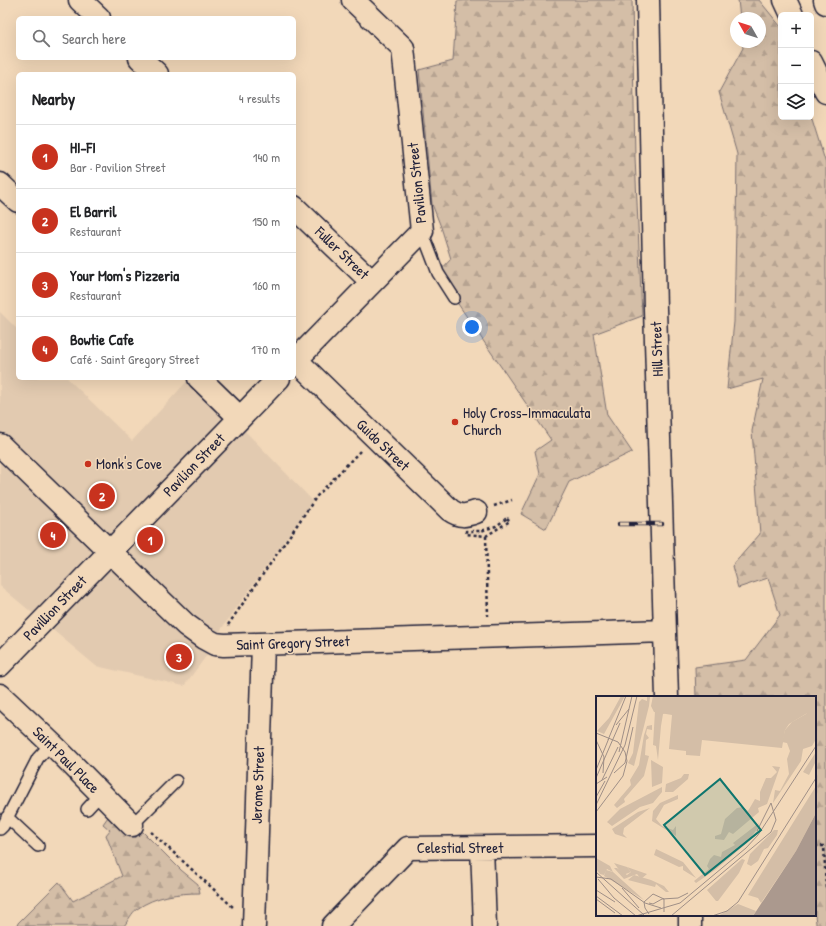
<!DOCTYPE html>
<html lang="en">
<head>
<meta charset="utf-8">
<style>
	:root { --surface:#fff; --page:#f2f2f2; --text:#202124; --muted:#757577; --line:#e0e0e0; --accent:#c8321e }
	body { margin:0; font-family:"Patrick Hand",sans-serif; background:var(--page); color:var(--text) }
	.controls { position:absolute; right:12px; top:12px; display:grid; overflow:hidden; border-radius:6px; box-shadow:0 4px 16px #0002 }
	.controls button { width:36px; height:36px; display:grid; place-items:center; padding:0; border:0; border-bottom:1px solid var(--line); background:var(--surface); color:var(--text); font:20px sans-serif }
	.compass { position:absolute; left:730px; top:12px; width:36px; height:36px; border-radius:50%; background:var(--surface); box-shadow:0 4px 16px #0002; rotate:309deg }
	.you { position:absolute; left:472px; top:327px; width:14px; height:14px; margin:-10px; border:3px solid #fff; border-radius:50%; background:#1a73e8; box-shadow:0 0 0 6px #1a73e833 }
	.badge { display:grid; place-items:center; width:26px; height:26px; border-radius:50%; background:var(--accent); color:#fff; font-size:13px; font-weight:700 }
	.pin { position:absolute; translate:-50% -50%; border:2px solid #fff; box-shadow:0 1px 4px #0006 }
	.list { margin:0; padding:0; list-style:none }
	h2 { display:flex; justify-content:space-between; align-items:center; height:52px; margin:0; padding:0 16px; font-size:17px }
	h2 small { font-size:13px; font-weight:400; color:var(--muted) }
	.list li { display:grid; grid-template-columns:26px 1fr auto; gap:12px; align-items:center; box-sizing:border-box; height:64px; padding:0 16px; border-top:1px solid var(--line) }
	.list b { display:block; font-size:15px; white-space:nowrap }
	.list p { margin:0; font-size:13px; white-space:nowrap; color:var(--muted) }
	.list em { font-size:13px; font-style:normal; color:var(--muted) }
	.icon { flex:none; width:22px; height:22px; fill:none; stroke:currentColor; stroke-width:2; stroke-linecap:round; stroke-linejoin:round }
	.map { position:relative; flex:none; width:826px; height:926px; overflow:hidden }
	.search { position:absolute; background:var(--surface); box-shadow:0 4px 16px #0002; left:16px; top:16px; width:280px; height:44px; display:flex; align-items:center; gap:10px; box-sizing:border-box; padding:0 14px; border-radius:6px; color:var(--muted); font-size:15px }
	.panel { position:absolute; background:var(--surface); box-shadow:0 4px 16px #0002; left:16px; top:72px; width:280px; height:308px; border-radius:6px }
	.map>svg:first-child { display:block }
	.built { fill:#e2cab0 }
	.forest { fill:url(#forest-firs); stroke:#7b7071 }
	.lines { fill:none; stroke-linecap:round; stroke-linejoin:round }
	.service-casing { stroke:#22223b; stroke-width:14 }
	.minor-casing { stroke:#22223b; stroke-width:25 }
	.trunk-casing { stroke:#22223b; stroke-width:25 }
	.path { stroke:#22223b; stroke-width:2.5; stroke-dasharray:3 3; stroke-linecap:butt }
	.service { stroke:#f2d8b9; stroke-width:11 }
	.minor { stroke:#f2d8b9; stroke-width:22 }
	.trunk { stroke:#f2d8b9; stroke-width:22 }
	.rail-casing { stroke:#22223b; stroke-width:4.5 }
	.rail { stroke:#f2d8b9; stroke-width:3; stroke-dasharray:9; stroke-linecap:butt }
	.poi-dot { fill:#c8321e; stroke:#f2d8b9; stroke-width:1.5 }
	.labels { text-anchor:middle; stroke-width:3; stroke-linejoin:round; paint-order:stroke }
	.street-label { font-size:15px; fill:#22223b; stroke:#f2d8b9 }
	.poi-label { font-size:15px; fill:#22223b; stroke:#f2d8b9; text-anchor:start }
	.inset-road { fill:none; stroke:#9f8f87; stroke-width:1 }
	.view { fill:#0f766e; fill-opacity:0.15; stroke:#0f766e; stroke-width:2 }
	.inset-edge { fill:none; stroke:#22223b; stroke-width:2 }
</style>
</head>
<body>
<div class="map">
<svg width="826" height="926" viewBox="0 0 826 926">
	<defs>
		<pattern id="forest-firs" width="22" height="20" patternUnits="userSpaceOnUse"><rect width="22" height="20" fill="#d4bea7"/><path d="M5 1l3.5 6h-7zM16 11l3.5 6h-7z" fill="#b6a391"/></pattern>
	</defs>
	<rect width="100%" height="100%" fill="#f2d8b9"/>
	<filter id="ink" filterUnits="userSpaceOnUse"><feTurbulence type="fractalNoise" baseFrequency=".025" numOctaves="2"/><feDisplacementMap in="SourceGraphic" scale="8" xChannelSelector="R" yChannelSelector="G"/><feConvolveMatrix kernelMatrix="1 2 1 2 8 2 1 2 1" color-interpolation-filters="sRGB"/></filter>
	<g filter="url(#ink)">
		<path class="built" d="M0,312L18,330V378H67L132,441L190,378L240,418L246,432L313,501L222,628L215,644L184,686L96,666L0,586Z"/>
		<path class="forest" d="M471,0H632L635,157L642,316L594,334L607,415L632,452L569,482L546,529L521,514L540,474L535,451L551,440L454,298L438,273L451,259L441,227L432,204L419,70L453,61L457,1Z
			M738,0H759L781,27V117H811V116L826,164V926H816V923L815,915V697H696L695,667L746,660L780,615L768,578L738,588L732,566L760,534L752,431L763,379L727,389L734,322L736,228L737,154L719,92L743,48L742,42H760V18H740Z
			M110,814L134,831L143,832L181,870L198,884L200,893C178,893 155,896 137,909C132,912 128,921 124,926H17L18,923L59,882L73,901L122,876L106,835L110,830L103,824Z"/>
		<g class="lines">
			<defs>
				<path id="service" d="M422,231L438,273L454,298
					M87,809L101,794
					M7,817L38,846
					M132,825L176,781
					M0,829L3,826L38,758L51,744"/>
				<path id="minor" d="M80,0L99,18
					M648,0L655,309L667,697
					M140,58L157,74
					M0,184L18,201
					M294,207L372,282
					M296,360L450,510C460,517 465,516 476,512
					M294,362L422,231L403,48L353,0
					M199,378L240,418
					M0,445L186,625L204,638L215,644L224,645L665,631
					M0,665L279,378
					M0,695L55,747L132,825
					M482,848L485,926
					M690,915V926
					M254,926L263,644
					M333,926L408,848L597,846"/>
				<path id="trunk" d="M785,0L792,15
					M825,0L826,3
					M811,62L826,92"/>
			</defs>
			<use href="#service" class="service-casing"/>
			<use href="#minor" class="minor-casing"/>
			<use href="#trunk" class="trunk-casing"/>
			<path class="path" d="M494,506L512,500
				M507,518L510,521L486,536L466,534V531H481L496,526Z
				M486,536L488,616
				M228,625L317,496L360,451
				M151,832L234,908
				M815,846H824L826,889"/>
			<use href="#service" class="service"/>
			<use href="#minor" class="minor"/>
			<use href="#trunk" class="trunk"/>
			<defs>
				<path id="rail" d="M619,524H662"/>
			</defs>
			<use href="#rail" class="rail-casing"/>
			<use href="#rail" class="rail"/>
		</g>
	</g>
	<g class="poi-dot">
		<circle cx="455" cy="422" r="4"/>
		<circle cx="88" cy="464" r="4"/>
	</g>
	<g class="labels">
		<g class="street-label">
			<text transform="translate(417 183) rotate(-96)" y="5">Pavilion Street</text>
			<text transform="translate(342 253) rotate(44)" y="5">Fuller Street</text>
			<text transform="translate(657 349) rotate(-92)" y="5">Hill Street</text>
			<text transform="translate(383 445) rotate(44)" y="5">Guido Street</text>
			<text transform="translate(194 465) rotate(-46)" y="5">Pavilion Street</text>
			<text transform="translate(55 608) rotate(-46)" y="5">Pavillion Street</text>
			<text transform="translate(293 643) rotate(-2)" y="5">Saint Gregory Street</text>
			<text transform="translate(66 760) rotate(45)" y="5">Saint Paul Place</text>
			<text transform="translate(258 785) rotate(-88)" y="5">Jerome Street</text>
			<text x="460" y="853">Celestial Street</text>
		</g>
		<g class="poi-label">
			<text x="463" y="418">Holy Cross–Immaculata<tspan x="463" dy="17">Church</tspan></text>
			<text x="96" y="469">Monk's Cove</text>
		</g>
	</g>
	<g transform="translate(596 696)">
		<rect width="220" height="220" fill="#f2d8b9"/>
		<path d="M31,171L51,178L45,183L41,178L28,183L18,172H21L31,179L35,176ZM10,174L17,176L48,204L8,180Z" fill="#d4bea7"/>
		<path d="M25,0H29L8,38L1,35L13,22ZM51,0L54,1L53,10L38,70L32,67L37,57L43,6L46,3L51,5ZM220,4V43L216,50L207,53L205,65L177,107L179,94L184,95L193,78L191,63L194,55L191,47L186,46L189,34L196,26L210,18ZM59,15L72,16L67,18L65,30L62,64L60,50L57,49ZM56,29V34L51,33L50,38L53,42L50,44L49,59L53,60L48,80L28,103L29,106L21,112L18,109L35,89L34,84L43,69L48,39L51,30ZM220,56V65L213,79L207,76ZM55,64L67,71L66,87L56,91ZM176,70L184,71L171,108L162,112L163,116L137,138L133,136L128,144L119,143V140L125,138L129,123L141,112L147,111L152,115L159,103L164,105V96L170,82H175L181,76ZM88,78H93L92,83L77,96H69L70,88L85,82ZM66,91V96L57,107L44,111L16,130L11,126L24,113ZM82,99V103L68,109L60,123L66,130L77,134L80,130V140L56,125L57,115L64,107ZM54,112L28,132L27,138L31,142L19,138L16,133L42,116ZM163,127L161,133L151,147L119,174L100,187L98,185L113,173L111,170L114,163L118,159L125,161L126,156L139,149L137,147ZM178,134H182L181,139L172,152L168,153L162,165L155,170L151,168L154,158ZM60,153L87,166L100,182L87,174V170L83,171L58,159ZM0,162L14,170L17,176L11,173L8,179L4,178L0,173ZM18,167L31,171L35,176L27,179ZM38,179L55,184L68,190L73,196H70L60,188L59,191L32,184Z" fill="#d4bea7"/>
		<path d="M57,0H220V20L213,16L193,28L189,34L186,52L106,44L104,60L90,59V55L73,53L76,19L58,16L55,10ZM220,90V117L200,155L165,207L162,202L152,199ZM146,163L149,164L143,177L122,205H120L111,194ZM142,208L160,215L157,220H122Z" fill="#d4bea7"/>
		<path d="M220,117V220H157L200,155Z" fill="#ab998e"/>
		<path class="inset-road" d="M20,29L33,13M0,37L22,46L29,56L31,65L27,80L0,116M0,44L8,61L7,77M12,44L30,0M23,56L36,0M0,74L13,42M18,77L29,67L37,31M0,82L24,27M6,84L22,51M0,88L11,81M0,101L9,85M0,109L29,49L41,0M161,135L175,107M0,176L48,219M0,181L15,183M2,183L18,202L40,220M15,183L49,207L65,212M26,192L43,212M0,194L19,206M0,200L27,220M0,203L19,217M53,207L57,208L66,203L82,202L92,197M53,218L49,212L48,206L57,198L68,203V216M40,220L84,207L150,152L162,139L220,50M75,220L175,136L180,124L175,107M116,220L131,215L142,206L220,82"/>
		<path class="view" d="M124,83L165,134L109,179L68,129Z"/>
		<rect width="220" height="220" class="inset-edge"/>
	</g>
</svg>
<div class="controls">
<button>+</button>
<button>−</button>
<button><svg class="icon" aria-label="layers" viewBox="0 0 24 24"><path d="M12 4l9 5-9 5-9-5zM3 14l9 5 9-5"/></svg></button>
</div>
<svg class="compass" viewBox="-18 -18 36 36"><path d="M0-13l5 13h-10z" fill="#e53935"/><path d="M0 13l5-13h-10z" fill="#757577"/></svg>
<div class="you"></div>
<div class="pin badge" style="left:150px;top:540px">1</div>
<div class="pin badge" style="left:102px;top:496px">2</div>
<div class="pin badge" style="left:179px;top:657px">3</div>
<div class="pin badge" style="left:53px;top:535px">4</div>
<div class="search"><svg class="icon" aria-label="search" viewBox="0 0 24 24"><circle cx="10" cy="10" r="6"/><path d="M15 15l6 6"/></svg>Search here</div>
<section class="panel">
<h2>Nearby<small>4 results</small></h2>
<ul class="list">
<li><span class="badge">1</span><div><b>HI-FI</b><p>Bar · Pavilion Street</p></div><em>140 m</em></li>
<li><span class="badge">2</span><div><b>El Barril</b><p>Restaurant</p></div><em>150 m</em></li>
<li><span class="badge">3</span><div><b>Your Mom's Pizzeria</b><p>Restaurant</p></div><em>160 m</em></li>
<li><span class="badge">4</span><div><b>Bowtie Cafe</b><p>Café · Saint Gregory Street</p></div><em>170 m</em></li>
</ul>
</section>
</div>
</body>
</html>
